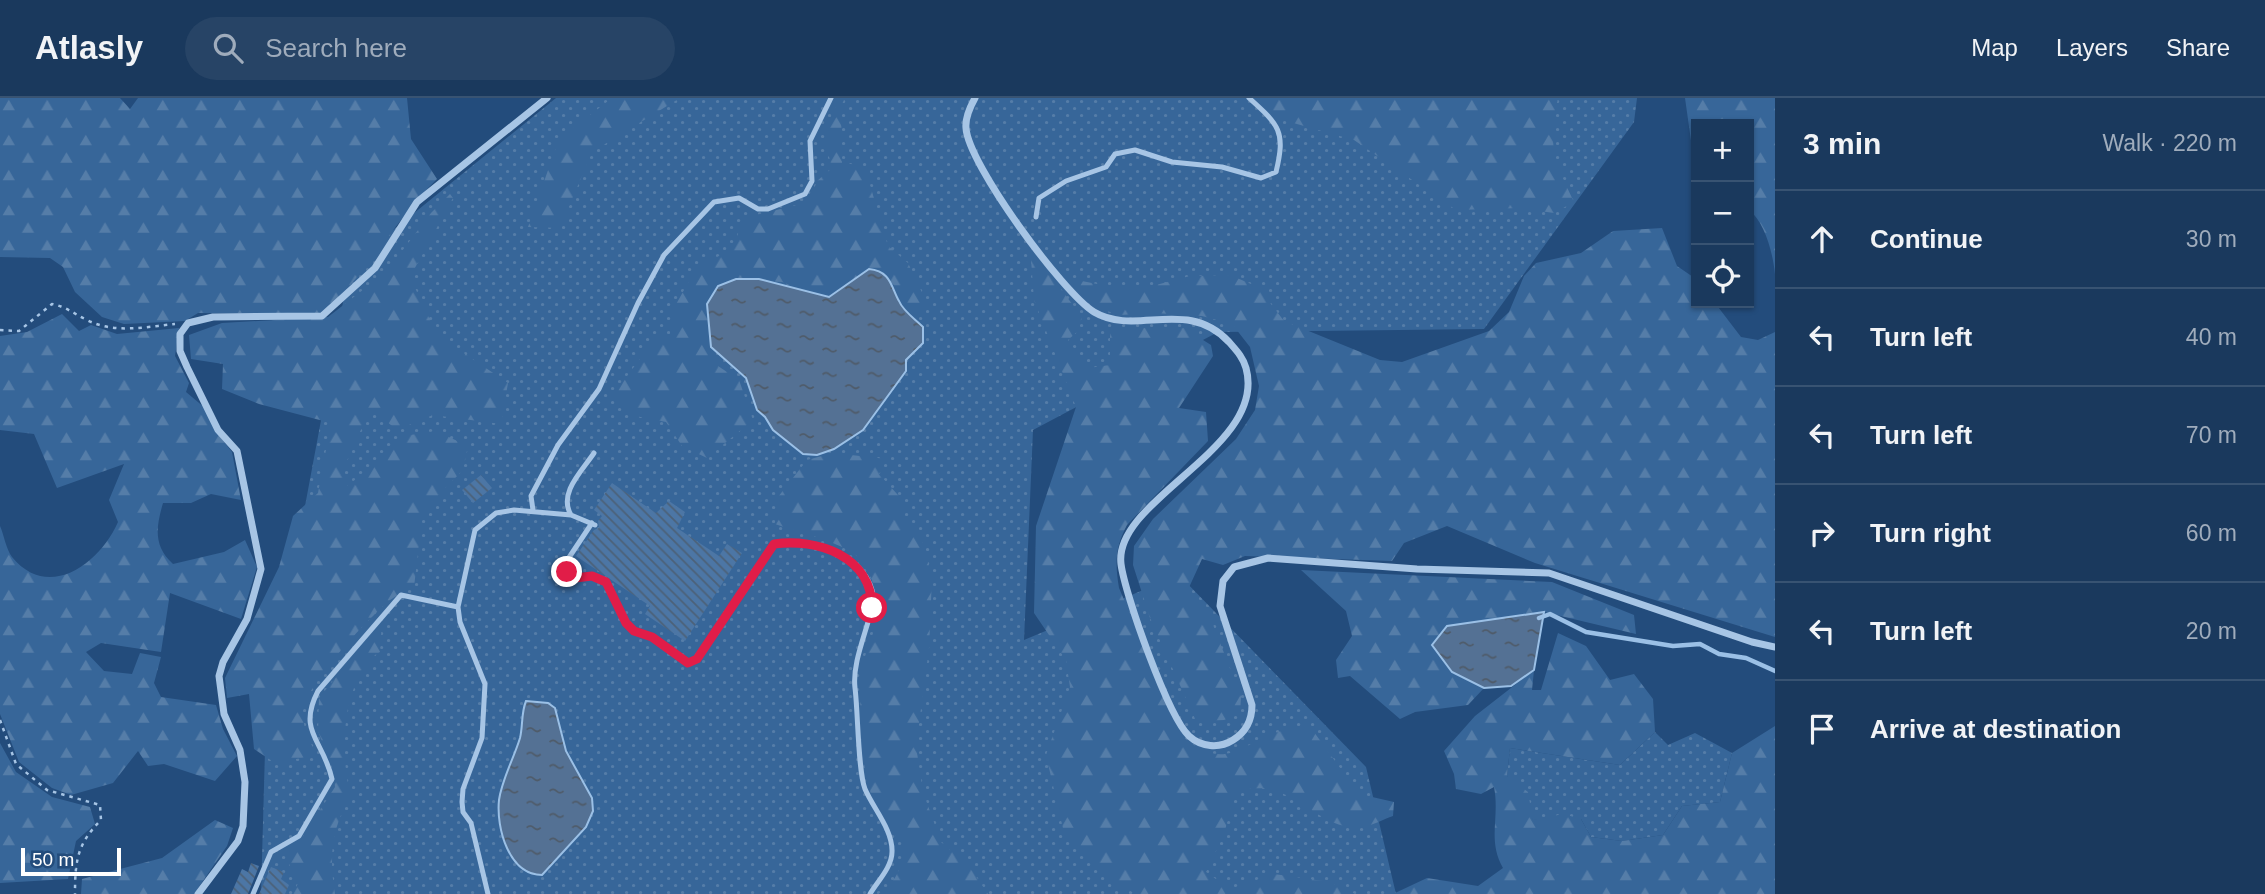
<!DOCTYPE html>
<html lang="en">
<head>
<meta charset="utf-8">
<style>
	:root { --surface:#1a395d; --page:#274466; --text:#f1f3f6; --muted:#9facbc; --line:#385372 }
	body { margin:0; font-family:Helvetica,sans-serif; background:var(--page); color:var(--text) }
	.controls { position:absolute; right:21px; top:21px; display:grid; overflow:hidden; border-radius:0px; box-shadow:0 2px 5px #0004 }
	.controls button { width:63px; height:63px; display:grid; place-items:center; padding:0; border:0; border-bottom:2px solid var(--line); background:var(--surface); color:var(--text); font:35px sans-serif }
	.scale { position:absolute; left:21px; bottom:18px; width:100px; box-sizing:border-box; padding-left:7px; border:4px solid #fff; border-top:0; font-size:19px; line-height:24px; white-space:nowrap; color:#fff; -webkit-text-stroke:5px #234c7c; paint-order:stroke }
	.stop { position:absolute; width:21px; height:21px; margin:-16px; border:5px solid #e11d48; border-radius:50%; background:#fff }
	.stop.end { background:#e11d48; border-color:#fff; box-shadow:0 2px 7px #0008 }
	.list { margin:0; padding:0; list-style:none }
	h2 { display:flex; justify-content:space-between; align-items:center; height:91px; margin:0; padding:0 28px; font-size:30px }
	h2 small { font-size:23px; font-weight:400; color:var(--muted) }
	.list li { display:grid; grid-template-columns:46px 1fr auto; gap:21px; align-items:center; box-sizing:border-box; height:98px; padding:0 28px; border-top:2px solid var(--line) }
	.list b { display:block; font-size:26px; white-space:nowrap }
	.list em { font-size:23px; font-style:normal; color:var(--muted) }
	.icon { flex:none; width:38px; height:38px; fill:none; stroke:currentColor; stroke-width:2; stroke-linecap:round; stroke-linejoin:round }
	.map { position:relative; flex:none; width:1775px; height:796px; overflow:hidden }
	header { display:flex; align-items:center; gap:42px; box-sizing:border-box; height:98px; padding:0 35px; background:var(--surface); border-bottom:2px solid var(--line) }
	header strong { font-size:33px }
	nav { display:flex; gap:38px; margin-inline-start:auto; font-size:24px }
	.search { width:490px; height:63px; background:var(--page); display:flex; align-items:center; gap:18px; box-sizing:border-box; padding:0 24px; border-radius:38px; color:var(--muted); font-size:26px }
	main { display:flex }
	aside { flex:1; background:var(--surface) }
	.map>svg:first-child { display:block }
	.grass { fill:url(#grass-dots) }
	.forest { fill:url(#forest-firs) }
	.water { fill:url(#water-ripples); stroke:#9bc0e6; stroke-width:2 }
	.lines { fill:none; stroke-linecap:round; stroke-linejoin:round }
	.stream { stroke:#9bc0e6; stroke-width:4.5 }
	.building { fill:url(#building-back-hatch) }
	.path { stroke:#a7c5e5; stroke-width:2.5; stroke-dasharray:3.5 5; stroke-linecap:butt }
	.service { stroke:#a7c5e5; stroke-width:5 }
	.minor { stroke:#a7c5e5; stroke-width:7 }
	.route { stroke:#e11d48; stroke-width:9 }
</style>
</head>
<body>
<header>
<strong>Atlasly</strong>
<div class="search"><svg class="icon" aria-label="search" viewBox="0 0 24 24"><circle cx="10" cy="10" r="6"/><path d="M15 15l6 6"/></svg>Search here</div>
<nav><a>Map</a><a>Layers</a><a>Share</a></nav>
</header>
<main>
<div class="map">
<svg width="1775" height="796" viewBox="0 0 1775 796">
	<defs>
		<pattern id="grass-dots" width="8" height="8" patternUnits="userSpaceOnUse" patternTransform="scale(1.75)"><rect width="8" height="8" fill="#376699"/><path d="M2 2h.1M6 6h.1" fill="none" stroke="#557da8" stroke-width="1.8" stroke-linecap="round"/></pattern>
		<pattern id="forest-firs" width="22" height="20" patternUnits="userSpaceOnUse" patternTransform="scale(1.75)"><rect width="22" height="20" fill="#376699"/><path d="M5 1l3.5 6h-7zM16 11l3.5 6h-7z" fill="#557da8"/></pattern>
		<pattern id="water-ripples" width="26" height="14" patternUnits="userSpaceOnUse" patternTransform="scale(1.75)"><rect width="26" height="14" fill="#547194"/><path d="M2 4q2-2 4 0t4 0M15 11q2-2 4 0t4 0" fill="none" stroke="#4f5b69"/></pattern>
		<pattern id="building-back-hatch" width="6" height="6" patternUnits="userSpaceOnUse" patternTransform="scale(1.75)"><rect width="6" height="6" fill="#4c76a5"/><path d="M-1 5l2 2M0 0l6 6M5-1l2 2" fill="none" stroke="#4c6178"/></pattern>
	</defs>
	<rect width="100%" height="100%" fill="#234c7c"/>
	<path class="grass" d="M556,0H1637L1634,24L1484,231L1218,234L1033,332L1024,542L1179,477L1366,669L1396,796H261L266,617L350,167Z
		M1655,634L1668,647L1695,635L1732,655L1720,704L1682,708L1663,737L1622,743L1591,739L1581,721L1533,722L1507,678L1510,650L1620,667Z"/>
	<path class="forest" d="M0,0H120L130,11L138,0H407L411,41L437,81C394,123 367,176 322,216L198,215L185,223L124,226L102,219L75,194L63,169L50,160L0,159Z
		M612,0H680L592,54L560,130L528,129L559,41Z
		M840,0H845L841,8L842,65L860,67L868,80L888,148L908,165L927,205L913,219L899,204L894,187L870,171L829,199L816,197L782,184L736,181L711,249L715,266L739,282L753,322L707,360L682,348L666,324L625,316L613,297L654,242L670,237L671,215L697,169L733,151L743,120L809,104L817,83L832,70C823,39 825,28 840,0Z
		M1251,0H1558C1548,49 1553,60 1574,104L1554,115L1519,110L1456,112L1354,42L1272,19Z
		M1685,0H1775V176C1773,156 1765,124 1749,112V26H1696V78Z
		M450,96L453,100L410,179L437,237L508,285L501,326L433,317L397,332L375,314L364,325L341,376L348,388L404,338L436,333L468,348L463,372L423,413L414,489C406,493 397,497 390,502C368,521 303,588 303,616C303,631 310,644 317,657L275,665L254,651L249,596L227,600L225,580L279,469L293,418L318,395L331,325L259,306L222,291L223,266L191,261L189,237L222,225L328,219L386,174L431,115Z
		M1662,130L1677,168L1696,181V205H1715L1741,239L1758,242L1775,234V539L1535,465L1447,428L1404,445L1392,463L1245,458L1223,467L1202,461L1186,496L1207,511L1241,599L1240,616L1224,622L1196,623L1150,520L1133,467L1134,448L1153,421L1236,341L1255,312L1259,288L1250,249L1232,226L1202,218L1155,215L1120,217L1097,210L1082,201L1061,179L1118,190L1156,187L1190,178L1230,177L1258,189L1284,223L1380,262L1402,264L1489,233L1509,214L1524,178L1536,165L1581,155L1613,133Z
		M1035,157L1082,219L1078,233L1068,242L1088,270L1110,267V230H1184L1211,247L1213,258L1179,310L1206,314L1208,343L1127,427C1115,449 1115,466 1119,490L1183,639C1225,673 1236,649 1278,634C1288,631 1300,631 1311,630L1359,696L1394,704L1393,718C1384,721 1372,728 1362,729C1316,735 1291,673 1235,695L1224,736L1206,774L1230,791L1274,776L1330,784L1355,796H1137L1108,783L1085,756L1065,739L1046,657L1070,589L1066,562L1034,515L1036,428L1076,309L1034,202L1031,161Z
		M62,216L79,233L91,227L117,236L179,230L175,258L189,285L186,294L205,310L215,332L232,354L241,402L211,396L191,405H163C156,429 153,448 173,466L224,454L245,442L257,469L241,521L170,495L161,554L101,545L86,554L104,573L132,576L140,555L161,559L154,585L161,599L216,607L223,631L237,658L215,683L164,666L148,668L138,653L113,685L71,697L52,690L19,664L0,616V428C4,437 6,451 12,459C49,504 100,465 118,424L109,402L124,366L57,390L34,336L0,332V238L27,234Z
		M833,355L887,361L879,376L906,406L902,421L922,443L932,479L929,550L916,648L923,694L941,744L969,768L988,796H878C898,784 902,767 905,745C857,718 857,614 863,566C865,555 871,545 873,535C878,508 878,481 859,460C843,444 797,434 775,426L778,399L807,362Z
		M1301,472L1552,484L1634,517L1636,536L1544,514L1447,528L1452,574L1484,590L1468,607L1415,614L1400,621L1350,578L1338,580L1336,562L1352,538L1346,513Z
		M382,522L380,554L375,557C368,567 358,578 354,590C342,618 342,669 351,698C331,730 329,759 335,796H293L298,785L283,753L302,740L335,689L332,669L318,633L319,600Z
		M1558,535L1586,548L1610,582L1634,576L1653,601L1655,634L1620,667L1510,650L1507,678L1528,694L1533,722L1563,716L1581,721L1591,739L1622,743L1663,737L1682,708L1720,704L1732,655L1775,628V796H1393L1427,780L1478,788L1503,770C1487,742 1500,720 1494,689L1481,696L1456,691L1454,676L1444,653L1475,618L1534,572L1532,592H1541Z
		M0,645L16,674L52,699L90,709L95,726L76,743L68,781L0,785Z
		M215,722L233,730L227,748L194,796H81L82,781L162,760Z"/>
	<path class="water" d="M869,171C891,173 891,189 899,203C903,213 915,221 923,229V245L906,262V273L863,332L834,351L817,357L803,356L773,332L765,319L757,312L746,280L711,249L707,206L718,188L736,181H759L829,199Z
		M1544,514L1534,572L1511,588L1484,590L1452,574L1432,547L1447,528Z
		M526,603L548,605L555,610L566,653L592,700L593,713L586,729L542,777C509,777 496,730 499,702C502,681 514,660 520,640C523,628 521,615 526,603Z"/>
	<g class="lines">
		<path class="stream" d="M1539,520L1550,516L1586,534L1673,548L1700,546L1719,556L1746,560L1775,573"/>
	</g>
	<path class="building" d="M481,377L492,390L473,405L462,392Z
		M612,385L656,415L669,403L685,414L677,430L719,458L727,446L742,455L685,543L645,516L650,508L576,458L594,432L599,430L598,423L602,418L594,412Z
		M251,765L259,768L248,796H231L242,771L248,774Z
		M271,769L284,774L281,781L289,787L285,796H259Z"/>
	<g class="lines">
		<path class="path" d="M0,232L19,233L52,206C67,209 74,216 87,222C114,236 145,229 175,226
			M0,622L16,666L47,692L100,707L101,722C77,746 75,763 75,796"/>
		<path class="service" d="M1036,119L1039,100L1066,83L1106,69L1115,56L1135,52L1172,64L1222,69L1261,80L1276,74C1286,33 1279,27 1249,0
			M533,412L531,398L558,347L599,291L638,205L664,157L714,104L739,100L758,111H768L805,96L812,83L810,43L831,0
			M571,417C558,395 582,373 594,355
			M592,425L568,461L567,474L575,480L592,478L606,484L626,525L634,533L652,539L688,565L697,561L773,446C808,441 861,453 872,492C878,513 851,557 855,590C858,613 858,674 865,691C873,710 893,732 892,754C892,769 877,784 870,796
			M253,796L271,754L299,738L332,681C323,641 297,634 318,593L401,497L458,509
			M488,796L471,725L463,714L462,704L463,691L482,640L485,586L460,524L458,509L475,432L496,415L514,412L571,417L595,427"/>
		<path class="minor" d="M975,0C970,9 965,20 966,30C968,66 1063,195 1094,214C1136,239 1187,199 1229,244C1236,252 1243,259 1246,270C1268,350 1113,401 1121,466C1125,497 1168,618 1189,638C1201,649 1219,651 1233,642C1246,634 1252,621 1252,607L1220,508L1223,483L1234,469L1268,460L1417,471L1549,475L1752,544L1775,549
			M198,796L238,743L243,728L245,684L240,652L224,616L219,578L223,564L247,521L261,471L237,353L218,332L187,269L180,253V236L188,225L213,219L322,218L375,170L417,104L547,0"/>
	</g>
	<g class="lines">
		<path class="route" d="M567,474L575,480L592,478L606,484L626,525L634,533L652,539L688,565L697,561L774,446C817,440 872,458 872,510"/>
	</g>
</svg>
<div class="controls">
<button>+</button>
<button>−</button>
<button><svg class="icon" aria-label="locate" viewBox="0 0 24 24"><circle cx="12" cy="12" r="6"/><path d="M12 2v4M12 18v4M2 12h4M18 12h4"/></svg></button>
</div>
<div class="scale">50 m</div>
<div class="stop" style="left:872px;top:510px"></div>
<div class="stop end" style="left:567px;top:474px"></div>
</div>
<aside>
<h2>3 min<small>Walk · 220 m</small></h2>
<ul class="list">
<li><svg class="icon" aria-label="ahead" viewBox="0 0 24 24"><path d="M12 20V5M6 11l6-6 6 6"/></svg><div><b>Continue</b></div><em>30 m</em></li>
<li><svg class="icon" aria-label="left" viewBox="0 0 24 24"><path d="M17 20v-9H6M10 6l-5 5 5 5"/></svg><div><b>Turn left</b></div><em>40 m</em></li>
<li><svg class="icon" aria-label="left" viewBox="0 0 24 24"><path d="M17 20v-9H6M10 6l-5 5 5 5"/></svg><div><b>Turn left</b></div><em>70 m</em></li>
<li><svg class="icon" aria-label="right" viewBox="0 0 24 24"><path d="M7 20v-9h11M14 6l5 5-5 5"/></svg><div><b>Turn right</b></div><em>60 m</em></li>
<li><svg class="icon" aria-label="left" viewBox="0 0 24 24"><path d="M17 20v-9H6M10 6l-5 5 5 5"/></svg><div><b>Turn left</b></div><em>20 m</em></li>
<li><svg class="icon" aria-label="arrive" viewBox="0 0 24 24"><path d="M6 21V4h12l-3 4 3 4H6"/></svg><div><b>Arrive at destination</b></div></li>
</ul>
</aside>
</main>
</body>
</html>
